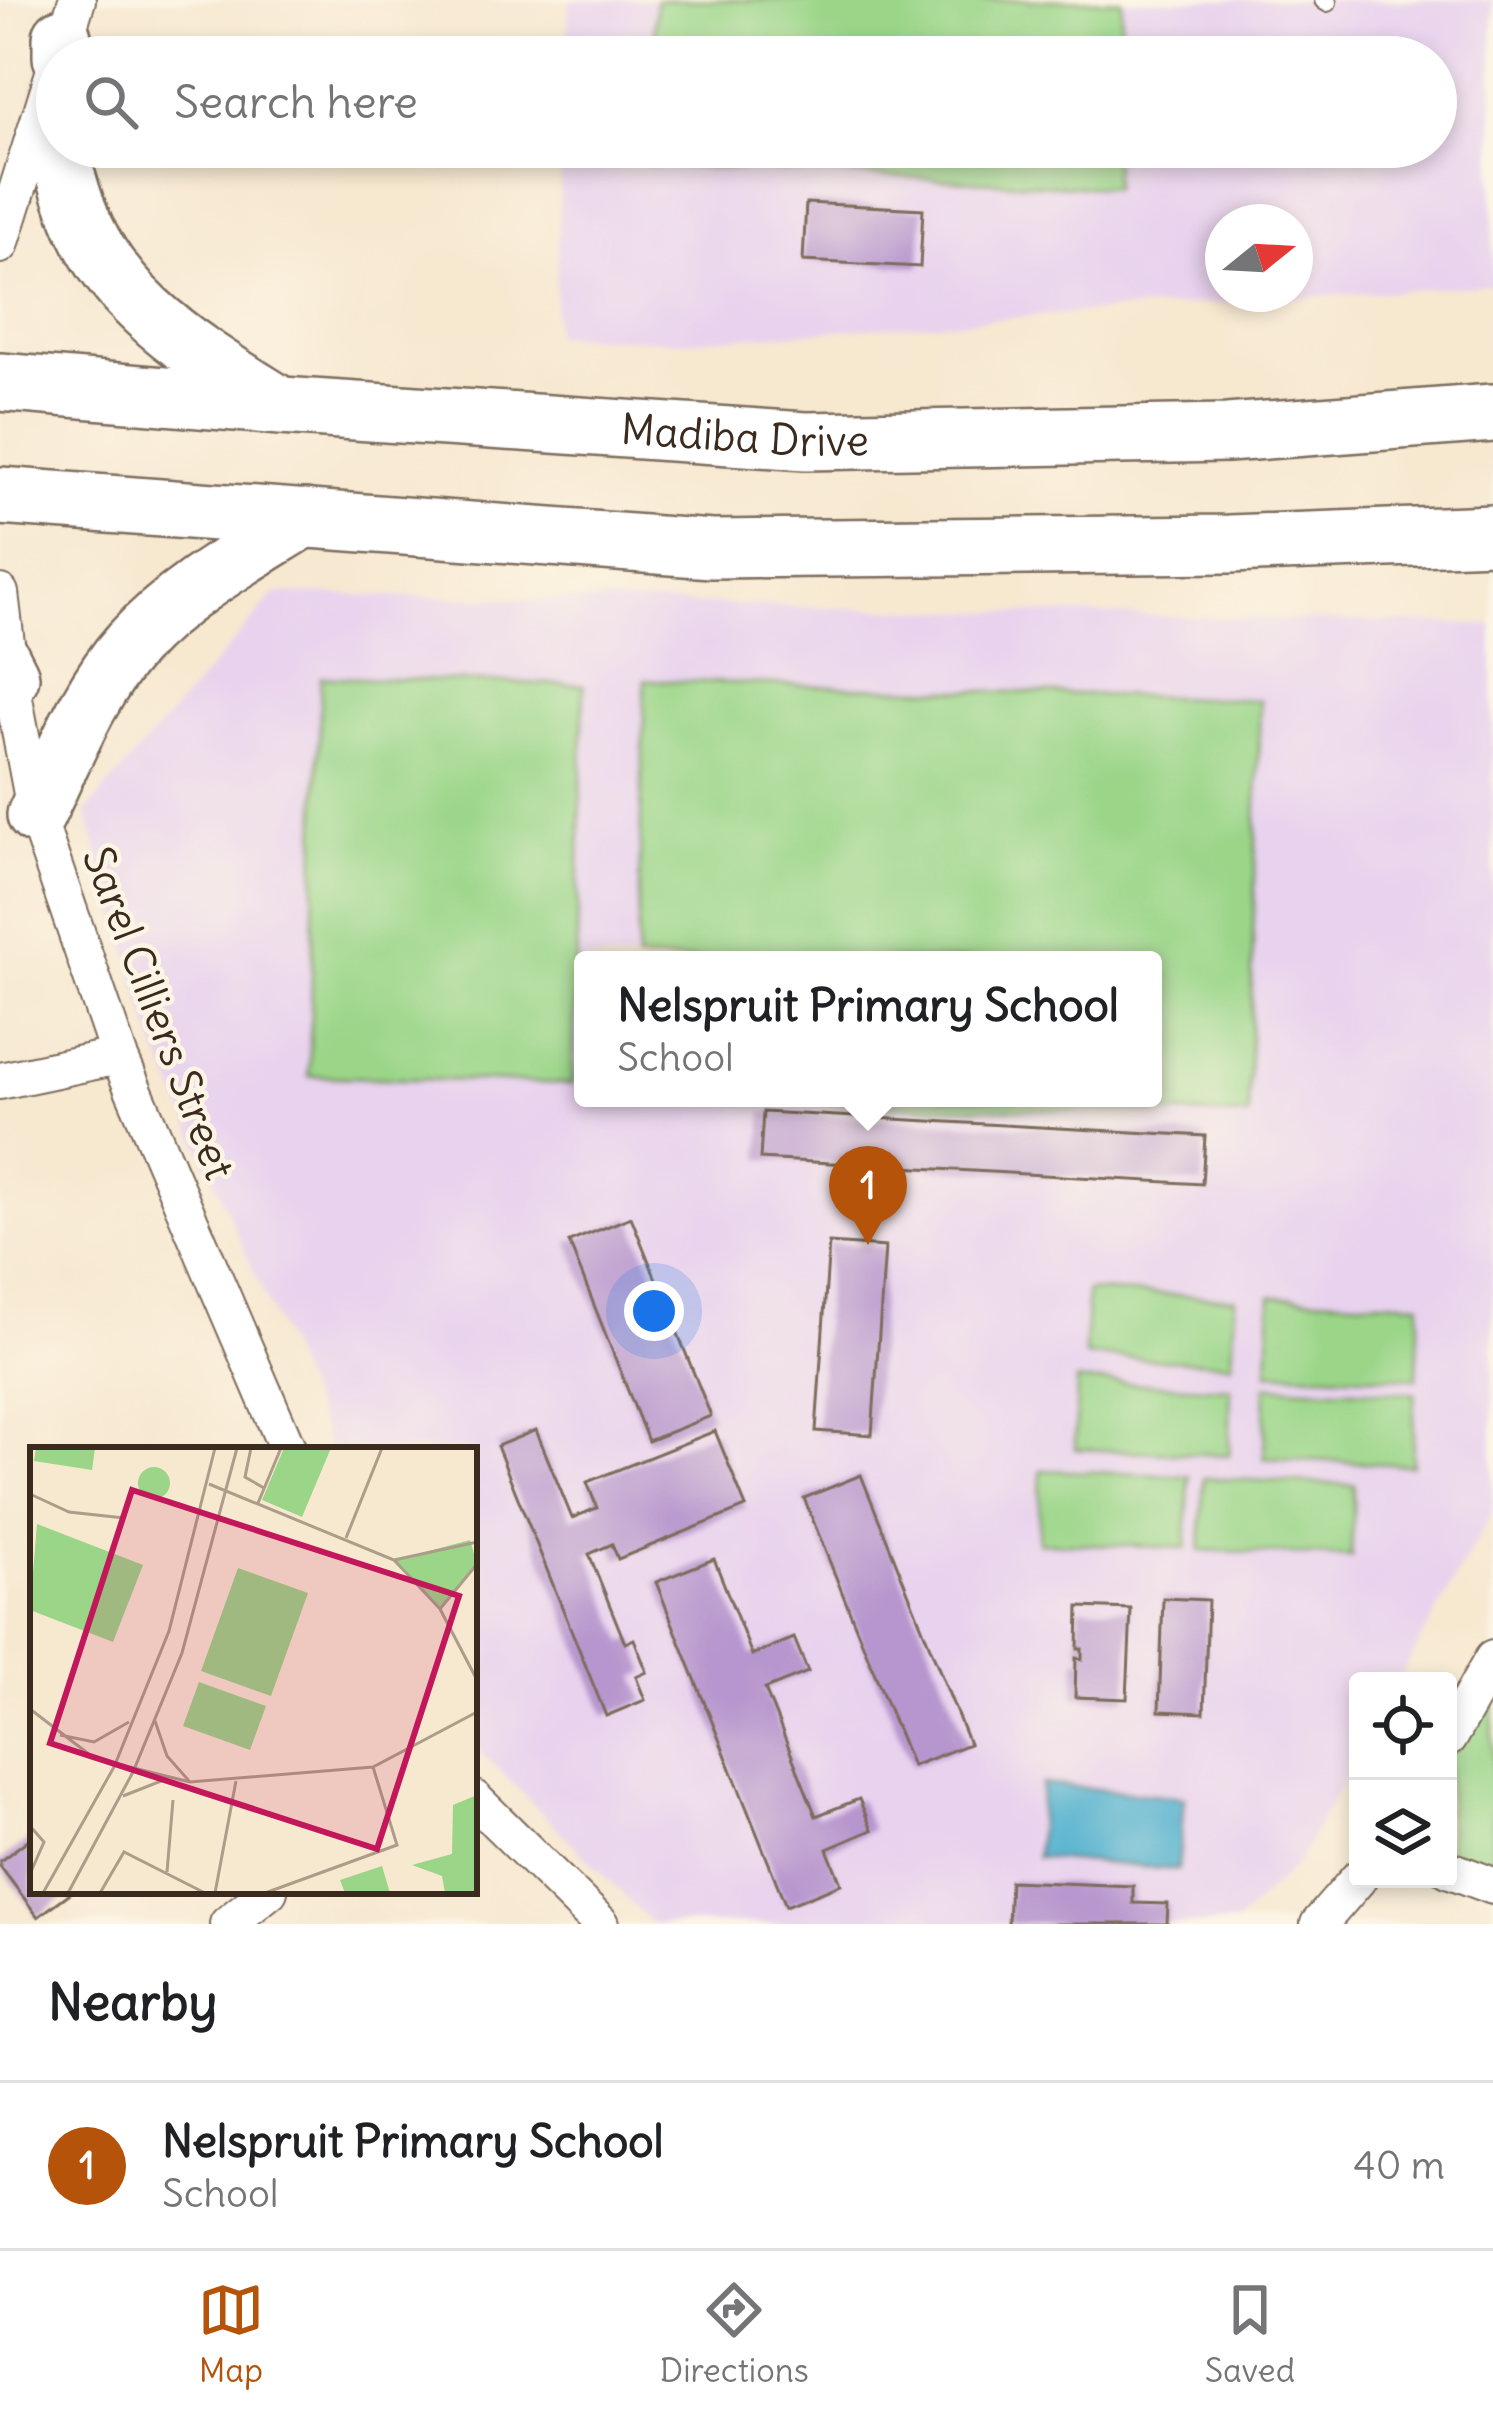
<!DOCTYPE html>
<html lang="en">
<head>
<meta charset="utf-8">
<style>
	:root { --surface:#fff; --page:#f6f6f6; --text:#202124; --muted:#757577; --line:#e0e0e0; --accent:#b45309 }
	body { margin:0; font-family:Delius,sans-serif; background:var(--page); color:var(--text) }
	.controls { position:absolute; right:36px; bottom:36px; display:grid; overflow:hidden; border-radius:12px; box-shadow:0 6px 18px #0003 }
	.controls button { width:108px; height:108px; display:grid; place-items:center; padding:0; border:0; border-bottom:3px solid var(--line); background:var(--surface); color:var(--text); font:60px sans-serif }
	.compass { position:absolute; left:1205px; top:204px; width:108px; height:108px; border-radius:50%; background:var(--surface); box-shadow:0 6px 18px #0003; rotate:72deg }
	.you { position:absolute; left:654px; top:1311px; width:42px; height:42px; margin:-30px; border:9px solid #fff; border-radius:50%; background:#1a73e8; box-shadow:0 0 0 18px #1a73e833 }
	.badge { display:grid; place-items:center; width:78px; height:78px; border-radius:50%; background:var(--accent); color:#fff; font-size:39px; font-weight:700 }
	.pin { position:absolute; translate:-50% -99px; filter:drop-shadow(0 3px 6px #0008) }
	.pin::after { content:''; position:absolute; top:63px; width:42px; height:36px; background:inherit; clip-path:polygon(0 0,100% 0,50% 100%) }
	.popup { position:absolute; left:574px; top:951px; width:588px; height:156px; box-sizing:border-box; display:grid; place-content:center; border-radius:12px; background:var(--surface); filter:drop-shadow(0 3px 9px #0005); font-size:39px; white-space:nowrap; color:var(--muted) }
	.popup b { font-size:45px; color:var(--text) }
	.popup::after { content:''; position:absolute; left:50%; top:100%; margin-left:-24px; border:24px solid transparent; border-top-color:var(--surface) }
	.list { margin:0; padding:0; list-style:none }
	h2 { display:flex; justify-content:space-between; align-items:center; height:156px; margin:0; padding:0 48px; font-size:51px }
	h2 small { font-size:39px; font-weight:400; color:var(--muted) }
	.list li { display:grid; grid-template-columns:78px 1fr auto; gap:36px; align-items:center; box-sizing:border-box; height:168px; padding:0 48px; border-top:3px solid var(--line) }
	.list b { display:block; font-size:45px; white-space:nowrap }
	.list p { margin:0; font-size:39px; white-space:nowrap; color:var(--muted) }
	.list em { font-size:39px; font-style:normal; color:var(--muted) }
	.icon { flex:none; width:66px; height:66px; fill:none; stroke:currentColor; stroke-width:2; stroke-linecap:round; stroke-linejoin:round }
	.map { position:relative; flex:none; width:1493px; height:1924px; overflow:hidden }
	.search { position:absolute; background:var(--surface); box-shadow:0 6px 18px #0003; left:36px; right:36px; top:36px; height:132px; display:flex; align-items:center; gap:30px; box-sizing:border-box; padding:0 42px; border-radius:66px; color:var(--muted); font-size:45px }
	.sheet { height:324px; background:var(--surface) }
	nav { display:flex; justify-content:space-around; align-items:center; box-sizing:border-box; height:168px; border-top:3px solid var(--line); background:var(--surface); font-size:33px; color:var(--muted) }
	nav a { display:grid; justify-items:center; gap:6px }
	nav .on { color:var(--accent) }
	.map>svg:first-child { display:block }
	.built { fill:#e8d2ee; fill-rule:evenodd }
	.green { fill:#9ad588; stroke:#6a8053; stroke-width:3 }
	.water { fill:#51b1cf; stroke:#466e76; stroke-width:3 }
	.building { fill:#b795ce }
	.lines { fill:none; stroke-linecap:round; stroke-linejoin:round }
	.lane-casing { stroke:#7d6c5c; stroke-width:22 }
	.street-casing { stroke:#7d6c5c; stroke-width:40 }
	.primary-casing { stroke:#7d6c5c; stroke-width:62 }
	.lane { stroke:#fff; stroke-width:18 }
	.street { stroke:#fff; stroke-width:36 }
	.primary { stroke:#fff; stroke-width:57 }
	.labels { text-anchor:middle; stroke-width:9; stroke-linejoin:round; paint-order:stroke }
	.street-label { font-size:42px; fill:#3b2a1e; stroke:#fcf5e5 }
	.inset-road { fill:none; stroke:#ac9c89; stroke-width:3 }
	.view { fill:#c2185b; fill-opacity:0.15; stroke:#c2185b; stroke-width:6 }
	.inset-edge { fill:none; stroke:#3b2a1e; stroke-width:6 }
</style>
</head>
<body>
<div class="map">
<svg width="1493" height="1924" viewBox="0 0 1493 1924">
	<rect width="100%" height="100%" fill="#fcf5e5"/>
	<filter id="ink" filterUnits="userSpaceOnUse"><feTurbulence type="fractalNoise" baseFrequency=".00833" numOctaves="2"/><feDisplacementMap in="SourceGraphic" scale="24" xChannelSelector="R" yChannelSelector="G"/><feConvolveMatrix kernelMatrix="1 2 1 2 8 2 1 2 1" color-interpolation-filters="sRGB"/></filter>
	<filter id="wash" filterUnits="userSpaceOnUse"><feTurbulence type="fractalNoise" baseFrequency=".004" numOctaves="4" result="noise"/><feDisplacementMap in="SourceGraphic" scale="48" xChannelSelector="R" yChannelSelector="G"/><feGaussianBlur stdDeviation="2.7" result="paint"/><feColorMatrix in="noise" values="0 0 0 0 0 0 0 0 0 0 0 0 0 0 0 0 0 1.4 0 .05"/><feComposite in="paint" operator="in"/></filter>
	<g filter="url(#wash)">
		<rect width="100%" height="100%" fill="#f7e8d0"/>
		<path class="built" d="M569,0H1493V284L681,341L554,335L562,147H1436V57H567ZM1223,222H1295V294H1223Z
			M276,593L1493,625V1511L1398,1681H1358V1753L1297,1863L1235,1924H652L474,1745V1450H331L154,1041L86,812ZM583,960H1153V1098H583Z"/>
		<path class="green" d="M656,0H1122L1120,57H653Z
			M649,147H1115L1113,188L648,164Z
			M321,677L584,685L573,1084L309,1076Z
			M645,680L1260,700L1248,1116L655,1098H1153V960H637Z
			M1087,1291L1235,1298L1232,1363L1085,1356Z
			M1271,1296L1420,1303L1417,1378L1268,1372Z
			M1077,1381L1231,1388L1229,1455L1075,1449Z
			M1266,1386L1415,1393L1412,1465L1264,1458Z
			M1041,1470L1189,1476L1186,1548L1038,1542Z
			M1204,1478L1354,1485L1351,1557L1200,1550Z
			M1493,1659V1886L1448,1869V1738Z"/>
		<path class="water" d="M1042,1784L1184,1797L1178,1870L1036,1857Z"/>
		<g id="blocks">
			<path class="building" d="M806,203L923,209L920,267L803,261Z
				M763,1112L1205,1136L1202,1184L760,1159Z
				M631,1217L711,1416L648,1441L569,1242Z
				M829,1243L885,1247L872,1435L816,1431Z
				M536,1430L572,1518L597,1508L587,1482L715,1431L746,1507L618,1559L612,1544L589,1554L625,1643L634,1639L647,1672L636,1677L645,1700L606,1716L497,1446Z
				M861,1475L969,1744L912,1766L804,1498Z
				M714,1559L752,1655L794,1638L808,1672L765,1689L816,1816L859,1799L872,1830L827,1849L841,1884L786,1906L656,1582Z
				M1163,1598L1208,1600L1204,1713L1159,1711Z
				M1079,1607L1131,1609L1127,1699L1075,1697L1076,1658L1082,1659V1649H1078Z
				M33,1836V1891H73L38,1917L0,1866V1861Z
				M1010,1881L1133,1886V1903L1168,1904L1167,1924H1008Z"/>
		</g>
	</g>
	<g filter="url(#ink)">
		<use href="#blocks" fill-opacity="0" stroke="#7d6c5c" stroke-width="3"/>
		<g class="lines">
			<defs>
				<path id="lane" d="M1324,0L1327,2"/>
				<path id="street" d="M0,245L77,0
					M0,593L10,677L36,815L119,1056L288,1450
					M0,1081L119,1056
					M1448,1738L1493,1659
					M474,1799L601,1924
					M1448,1869L1493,1886
					M228,1924L269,1891
					M1319,1924L1358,1879"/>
				<g id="primary">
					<path d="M62,57V37"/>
					<path d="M61,147C60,162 67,177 71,192C103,297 182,344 271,400"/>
					<path id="s1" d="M0,382L281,406L806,441L1227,433L1493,413"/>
					<path d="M0,496L712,549L1229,544L1493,534"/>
					<path d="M0,657L10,677"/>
					<path d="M36,815C64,757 88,692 131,644C179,591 246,555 305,518"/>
				</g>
			</defs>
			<use href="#lane" class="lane-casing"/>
			<use href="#street" class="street-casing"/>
			<use href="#primary" class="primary-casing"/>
			<use href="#lane" class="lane"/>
			<use href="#street" class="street"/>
			<use href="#primary" class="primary"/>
		</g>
	</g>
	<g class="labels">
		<g class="street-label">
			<text dy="15" stroke="none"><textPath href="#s1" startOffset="747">Madiba Drive</textPath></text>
			<text transform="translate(159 1013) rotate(69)" y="15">Sarel Cilliers Street</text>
		</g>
	</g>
	<g transform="translate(30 1447)">
		<rect width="447" height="447" fill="#f7e8d0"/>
		<path d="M6,1H65L62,23L4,14ZM254,1H301L272,70L232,53ZM108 36a16 16 0 1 1 32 0a16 16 0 1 1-32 0ZM7,77L113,118L83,195L0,163ZM440,93L447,117L410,162L365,113ZM208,121L278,146L241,249L171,224ZM169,235L236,259L220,303L153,279ZM447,348V446H415L412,429L382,418L422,407L423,358ZM352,419L360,446H315L310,433Z" fill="#9ad588"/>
		<path class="inset-road" d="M221,1L215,30L234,41M179,37L364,113L410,162L447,233M0,47L39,65L94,71M228,56L251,1M316,91L352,1M364,113L447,95M410,162L447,117M0,262L64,311L160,335L343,320L447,265M125,274L137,309L160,335M30,288L64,295L99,275M93,349L136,332M0,379L14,395L0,427M137,425L143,353M13,446L84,320L139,184L185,1M38,446L103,325L152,206L207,1M70,446L94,405L175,446M185,446L206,334M235,446L367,398L343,320"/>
		<path class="view" d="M102,43L429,149L347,402L20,296Z"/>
		<rect width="447" height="447" class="inset-edge"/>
	</g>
</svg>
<div class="controls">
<button><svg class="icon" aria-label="locate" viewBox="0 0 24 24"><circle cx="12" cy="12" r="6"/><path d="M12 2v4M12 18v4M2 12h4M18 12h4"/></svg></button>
<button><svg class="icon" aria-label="layers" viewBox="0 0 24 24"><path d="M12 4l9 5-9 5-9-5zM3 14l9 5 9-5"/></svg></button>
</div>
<svg class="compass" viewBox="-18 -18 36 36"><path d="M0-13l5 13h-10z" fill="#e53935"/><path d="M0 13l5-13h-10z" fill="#757577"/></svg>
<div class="you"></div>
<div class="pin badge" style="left:868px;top:1245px">1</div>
<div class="popup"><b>Nelspruit Primary School</b>School</div>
<div class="search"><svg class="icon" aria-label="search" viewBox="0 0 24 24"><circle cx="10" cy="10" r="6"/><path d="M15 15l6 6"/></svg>Search here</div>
</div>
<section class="sheet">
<h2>Nearby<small></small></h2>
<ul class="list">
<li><span class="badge">1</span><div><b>Nelspruit Primary School</b><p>School</p></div><em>40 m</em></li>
</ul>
</section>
<nav>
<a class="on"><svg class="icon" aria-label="map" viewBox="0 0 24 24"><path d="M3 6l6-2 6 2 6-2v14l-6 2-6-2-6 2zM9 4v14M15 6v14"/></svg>Map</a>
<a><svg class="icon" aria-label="directions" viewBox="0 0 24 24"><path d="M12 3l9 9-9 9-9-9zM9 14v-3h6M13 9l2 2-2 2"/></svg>Directions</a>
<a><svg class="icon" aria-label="saved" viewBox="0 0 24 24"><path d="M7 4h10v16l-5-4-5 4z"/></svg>Saved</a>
</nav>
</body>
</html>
